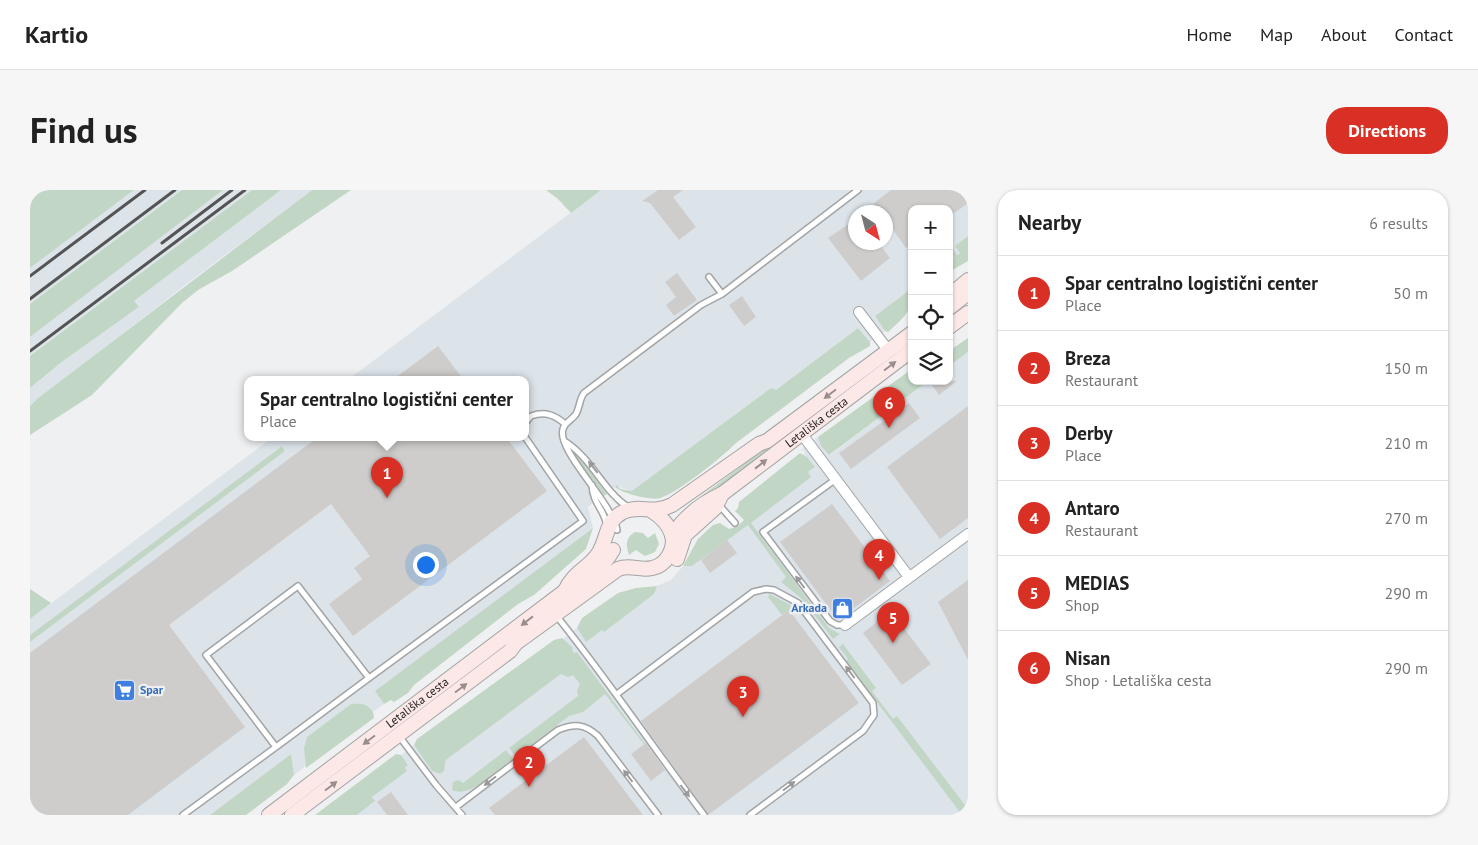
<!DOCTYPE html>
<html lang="en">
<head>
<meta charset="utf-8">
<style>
	:root { --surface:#fff; --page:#f6f6f6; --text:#222; --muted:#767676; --line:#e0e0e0; --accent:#d93025 }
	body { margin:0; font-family:"PT Sans",sans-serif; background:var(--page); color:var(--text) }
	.controls { position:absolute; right:15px; top:15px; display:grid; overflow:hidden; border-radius:10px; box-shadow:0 1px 4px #0004 }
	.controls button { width:45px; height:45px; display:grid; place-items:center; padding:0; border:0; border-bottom:1px solid var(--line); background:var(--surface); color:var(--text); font:25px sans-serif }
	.compass { position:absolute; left:818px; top:15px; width:45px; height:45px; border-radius:50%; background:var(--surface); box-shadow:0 1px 4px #0004; rotate:144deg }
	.you { position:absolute; left:395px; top:374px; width:18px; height:18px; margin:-12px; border:4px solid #fff; border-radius:50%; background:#1a73e8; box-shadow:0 0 0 8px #1a73e833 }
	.badge { display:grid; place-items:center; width:32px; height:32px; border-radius:50%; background:var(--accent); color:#fff; font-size:16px; font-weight:700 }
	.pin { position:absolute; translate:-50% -41px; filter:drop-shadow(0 1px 2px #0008) }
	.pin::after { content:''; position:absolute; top:26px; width:18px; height:15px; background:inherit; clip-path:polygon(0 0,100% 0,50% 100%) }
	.popup { position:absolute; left:214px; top:186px; width:285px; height:65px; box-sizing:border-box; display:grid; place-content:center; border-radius:10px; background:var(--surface); filter:drop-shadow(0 1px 4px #0005); font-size:16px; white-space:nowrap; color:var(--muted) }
	.popup b { font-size:19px; color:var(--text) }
	.popup::after { content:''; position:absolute; left:50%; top:100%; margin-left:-10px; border:10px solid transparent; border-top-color:var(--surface) }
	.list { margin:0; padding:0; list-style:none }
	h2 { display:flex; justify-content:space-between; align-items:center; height:65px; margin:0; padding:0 20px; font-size:21px }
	h2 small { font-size:16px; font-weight:400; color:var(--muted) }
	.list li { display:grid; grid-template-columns:32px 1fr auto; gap:15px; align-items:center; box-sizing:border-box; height:75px; padding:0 20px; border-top:1px solid var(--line) }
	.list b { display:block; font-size:19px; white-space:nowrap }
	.list p { margin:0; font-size:16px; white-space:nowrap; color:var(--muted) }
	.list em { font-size:16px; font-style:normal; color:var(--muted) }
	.icon { flex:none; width:28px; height:28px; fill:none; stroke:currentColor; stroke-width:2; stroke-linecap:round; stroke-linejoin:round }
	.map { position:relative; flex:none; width:938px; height:625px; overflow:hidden; border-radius:20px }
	header { display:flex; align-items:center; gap:30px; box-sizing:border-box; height:70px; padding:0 25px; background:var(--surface); border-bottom:1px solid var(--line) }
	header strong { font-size:24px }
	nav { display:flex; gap:28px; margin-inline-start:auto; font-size:18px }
	.intro { display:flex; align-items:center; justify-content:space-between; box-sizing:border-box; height:120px; padding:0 30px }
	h1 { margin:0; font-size:35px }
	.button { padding:12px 22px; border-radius:20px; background:var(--accent); color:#fff; font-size:18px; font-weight:700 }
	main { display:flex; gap:30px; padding:0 30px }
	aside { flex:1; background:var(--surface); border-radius:20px; box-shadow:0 1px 4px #0004 }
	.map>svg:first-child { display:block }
	.built { fill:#dce4ea; fill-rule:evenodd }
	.green { fill:#c2d6c5 }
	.building { fill:#cecdcc }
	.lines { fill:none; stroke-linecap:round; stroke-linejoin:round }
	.lane-casing { stroke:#a3a4a5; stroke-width:8 }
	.street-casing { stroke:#a3a4a5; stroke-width:12 }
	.secondary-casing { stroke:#a3a4a5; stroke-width:16 }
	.lane { stroke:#fff; stroke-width:5 }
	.street { stroke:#fff; stroke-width:10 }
	.secondary { stroke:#fce8e6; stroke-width:14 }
	.rail { stroke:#545455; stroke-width:3 }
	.oneway { fill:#998e8c }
	.oneway2 { fill:#9a9a9a }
	.labels { text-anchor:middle; stroke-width:4.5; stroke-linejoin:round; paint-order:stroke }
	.street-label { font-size:12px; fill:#1f1f1f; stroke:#eff0f1 }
	.shop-label { font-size:12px; font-weight:bold; fill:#366cbe; stroke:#eff0f1; text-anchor:end }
</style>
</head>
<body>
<header>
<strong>Kartio</strong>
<nav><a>Home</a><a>Map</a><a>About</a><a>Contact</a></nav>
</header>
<div class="intro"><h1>Find us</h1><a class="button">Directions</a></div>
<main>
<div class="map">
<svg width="938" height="625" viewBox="0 0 938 625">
	<rect width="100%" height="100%" fill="#eff0f1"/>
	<path class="built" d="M104,0H152L0,114V78Z
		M193,0H222L0,166V147Z
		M251,0H282L159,92L0,216V198L33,171L108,118L104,111Z
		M571,0H938V46L926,56L930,63L927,65L922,59L924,67L919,71V19H882V98L845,126L855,141L840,152L828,138L609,304L587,296L558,317L563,338L346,501L354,514L343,522L328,513L321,514L280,545L274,558L276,576L264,585L261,564L180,625H0V452L255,260L252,256L0,445V429L243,247H496V189H319ZM826,22H856V52H826Z
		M938,162V625H327L344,612L341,607L376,581L375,578L378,575L371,565L384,555L402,581L410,584L414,581L416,570L531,484L542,459L533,449L547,438L555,450L627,396L641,390L653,376L662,375L711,339L714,330L785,277L774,264L775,261L771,260L788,247L800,265L898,191H919V176Z"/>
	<path class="green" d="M9,0H104L0,78V10Z
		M152,0H193L0,147V114Z
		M222,0H251L104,111L109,117L33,171L0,198V166Z
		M282,0H321L202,81L168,100L152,113L62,205L0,245V216L7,209Z
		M516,0H571L541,23L528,9Z
		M938,46V71L919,82V71L924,67L921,60L922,58L927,65L930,63L925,56Z
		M882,98C882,123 875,126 858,142L855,141L845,126Z
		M828,138L840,152V156L819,168L706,253C692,267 648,303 630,308C621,311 591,303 585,297L587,295L590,299L602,301L741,198L746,200Z
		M938,148V162L919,176V161Z
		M882,149V153L657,322L654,319Z
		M882,179V191H898L799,265L791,256L788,247Z
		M252,256L255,261L0,452V445Z
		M770,263L777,267L785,277L778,282L781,287L721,333L799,438L810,444L803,449L772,409L751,392L756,387L718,335L662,376H653L668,349L683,335L690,333L699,339L708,336L714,330L705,321L708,318L709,312Z
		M547,264L577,304L574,306L544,265Z
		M563,338L556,359L504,405L488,414L384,495L378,503L364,512L361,510L354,514L345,501Z
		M605,342L613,343L618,348L625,343L629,354L625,362L615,366L606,360L599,365C596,355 595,348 605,342Z
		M627,396L624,404L574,442L572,440L556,452L547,438L552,428L588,403L606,398Z
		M0,399L21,413L0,429Z
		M740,404L762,416L761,423L759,420L752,425L738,407Z
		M532,448L543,458L542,460L544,463L547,462L648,598L575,504L553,522L539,526L486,567L479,558L548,506L547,500L550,494L543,485L538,487L531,484L416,570L414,581L410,584L402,581L384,555L387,549L524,450Z
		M813,454L846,498L842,501L863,529L867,526L938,619V625H932L816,471L818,469L809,457Z
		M321,514C332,512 344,516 344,528L276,578L274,558L277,547Z
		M476,560L483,569C468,580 440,609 422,600L423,592L428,590L433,593Z
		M261,564L264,585L257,594L216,625H180Z
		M366,564L371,565L378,575L375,578L377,581L342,607L345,611L327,625H285Z"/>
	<path class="building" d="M628,0H653L643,7L666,37L649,50L620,13L612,11Z
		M861,0H938V13L919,27V19H882V54L876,58L856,30V22H850L843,14Z
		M826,29V52H848L860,68L831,91L798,48Z
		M647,83L667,110L644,126L636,115L646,107L635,92Z
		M712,106L726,127L714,136L699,115Z
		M408,156L433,189H364Z
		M899,191H927L909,205Z
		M879,213L890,228L821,279L809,263Z
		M938,216V328L910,349L857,277Z
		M288,247H476L517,301L323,446L299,414L332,389L324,378L340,366L301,314L139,435L215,537L98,625H5L0,618V463Z
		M802,314L860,391L808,430L750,352Z
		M697,350L707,363L680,383L671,370Z
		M938,390V470L908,412Z
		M759,420L829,513L678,625L611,531Z
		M861,421L901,474L872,495L833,443Z
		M554,547L613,625H465L459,618Z
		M616,553L635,580L621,591L601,564Z
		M361,602L378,625H357L347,612Z"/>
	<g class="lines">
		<defs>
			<path id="lane" d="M679,87L692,104
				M496,232L501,226C515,221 525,225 535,234
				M536,252C563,270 574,302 598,317
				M806,289L733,342L800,431L807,435H815
				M562,295C563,315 574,318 577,336
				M689,315L705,333
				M587,340C582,312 526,260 533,239C535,232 542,230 546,224C550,217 549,210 554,203L671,115L692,104L828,0
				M529,429C580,493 625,560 674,625
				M587,504L723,402L736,399L744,400L768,413L843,513L844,525L833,541L720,625
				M369,546L406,595L432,625
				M246,557L339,488
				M426,617L528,540C544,533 555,534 568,546L628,625
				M153,625L246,557L176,465L268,396L339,488L553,331L495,247"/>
			<path id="street" d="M829,122L858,160
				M771,243L879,387
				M815,435L938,344"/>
			<g id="secondary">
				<path d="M919,106L938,90"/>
				<path d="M919,118L938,103"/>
				<path d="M919,137L938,123"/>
				<path id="s1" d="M642,346C654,327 672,313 692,304L882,160"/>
				<path d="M647,369L655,345L685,318L692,304"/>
				<path d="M535,401C543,382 558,379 568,364C578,349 575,331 593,322C611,314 622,325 642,315L729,254L737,251L882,143"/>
				<path id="s2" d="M239,625L535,401C555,395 572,378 583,360"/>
				<path d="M262,625L480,461L486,453L588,379C600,374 609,381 622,378C636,376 646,358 642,345C639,335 630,326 622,321"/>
			</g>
		</defs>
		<use href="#lane" class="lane-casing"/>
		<use href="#street" class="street-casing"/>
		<use href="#secondary" class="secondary-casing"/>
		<use href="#lane" class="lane"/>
		<use href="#street" class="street"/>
		<use href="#secondary" class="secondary"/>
		<path class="rail" d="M132,53L202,0
			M0,86L115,0
			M0,109L145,0
			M0,161L215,0"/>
	</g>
	<defs><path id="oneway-solid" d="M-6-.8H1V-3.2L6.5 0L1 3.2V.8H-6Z" transform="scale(1.25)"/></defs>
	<g class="oneway">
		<use href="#oneway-solid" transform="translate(860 176) rotate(-37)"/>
		<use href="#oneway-solid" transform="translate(800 204) rotate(143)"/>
		<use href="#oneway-solid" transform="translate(731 274) rotate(-38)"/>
		<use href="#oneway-solid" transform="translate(497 431) rotate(142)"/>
		<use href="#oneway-solid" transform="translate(431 498) rotate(-37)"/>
		<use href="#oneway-solid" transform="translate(339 550) rotate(143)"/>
		<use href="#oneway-solid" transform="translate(301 596) rotate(-37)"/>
	</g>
	<g class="oneway2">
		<use href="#oneway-solid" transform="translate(563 277) rotate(-128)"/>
		<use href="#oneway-solid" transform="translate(770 392) rotate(-127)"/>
		<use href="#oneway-solid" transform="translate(820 482) rotate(-127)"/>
		<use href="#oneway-solid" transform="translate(598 586) rotate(-127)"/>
		<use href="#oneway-solid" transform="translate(460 591) rotate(143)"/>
		<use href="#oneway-solid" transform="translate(759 596) rotate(-37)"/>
		<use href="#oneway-solid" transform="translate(655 601) rotate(53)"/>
	</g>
	<defs>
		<symbol id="shop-square" viewBox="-11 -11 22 22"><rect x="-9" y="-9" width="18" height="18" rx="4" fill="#3f7fe0" stroke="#eff0f1"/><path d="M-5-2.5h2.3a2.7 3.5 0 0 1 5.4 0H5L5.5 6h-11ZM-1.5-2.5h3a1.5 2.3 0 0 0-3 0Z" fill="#fff"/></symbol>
		<symbol id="supermarket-square" viewBox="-11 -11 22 22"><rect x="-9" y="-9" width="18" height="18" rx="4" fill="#3f7fe0" stroke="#eff0f1"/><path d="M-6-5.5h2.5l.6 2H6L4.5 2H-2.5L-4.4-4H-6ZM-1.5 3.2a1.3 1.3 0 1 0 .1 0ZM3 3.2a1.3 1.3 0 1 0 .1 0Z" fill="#fff"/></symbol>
	</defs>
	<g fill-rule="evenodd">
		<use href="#shop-square" x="800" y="406" width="25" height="25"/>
		<use href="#supermarket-square" x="82" y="488" width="25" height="25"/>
	</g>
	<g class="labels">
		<g class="street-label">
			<text dy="4" stroke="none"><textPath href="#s1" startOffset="185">Letališka cesta</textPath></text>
			<text dy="4" stroke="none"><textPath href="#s2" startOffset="186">Letališka cesta</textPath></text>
		</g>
		<g class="shop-label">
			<text x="797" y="422">Arkada</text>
			<text x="110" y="504" text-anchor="start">Spar</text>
		</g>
	</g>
</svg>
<div class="controls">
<button>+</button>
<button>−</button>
<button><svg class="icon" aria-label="locate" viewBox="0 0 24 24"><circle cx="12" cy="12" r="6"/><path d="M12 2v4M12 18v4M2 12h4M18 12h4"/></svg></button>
<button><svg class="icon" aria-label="layers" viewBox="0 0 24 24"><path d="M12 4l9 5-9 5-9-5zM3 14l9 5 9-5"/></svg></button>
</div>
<svg class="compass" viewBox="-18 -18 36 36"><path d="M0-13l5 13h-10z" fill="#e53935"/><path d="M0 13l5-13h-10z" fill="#767676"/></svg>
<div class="you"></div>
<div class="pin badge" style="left:357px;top:308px">1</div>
<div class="popup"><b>Spar centralno logistični center</b>Place</div>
<div class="pin badge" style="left:499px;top:597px">2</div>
<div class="pin badge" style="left:713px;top:527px">3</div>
<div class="pin badge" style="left:849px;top:390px">4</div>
<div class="pin badge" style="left:863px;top:453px">5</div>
<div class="pin badge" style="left:859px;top:238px">6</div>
</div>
<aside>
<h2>Nearby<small>6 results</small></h2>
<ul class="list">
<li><span class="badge">1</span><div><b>Spar centralno logistični center</b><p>Place</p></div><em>50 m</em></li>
<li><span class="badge">2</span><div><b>Breza</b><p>Restaurant</p></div><em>150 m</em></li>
<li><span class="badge">3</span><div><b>Derby</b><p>Place</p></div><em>210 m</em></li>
<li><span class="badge">4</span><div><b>Antaro</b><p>Restaurant</p></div><em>270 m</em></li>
<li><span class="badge">5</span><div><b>MEDIAS</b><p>Shop</p></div><em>290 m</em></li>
<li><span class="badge">6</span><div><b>Nisan</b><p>Shop · Letališka cesta</p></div><em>290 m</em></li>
</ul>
</aside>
</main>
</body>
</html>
